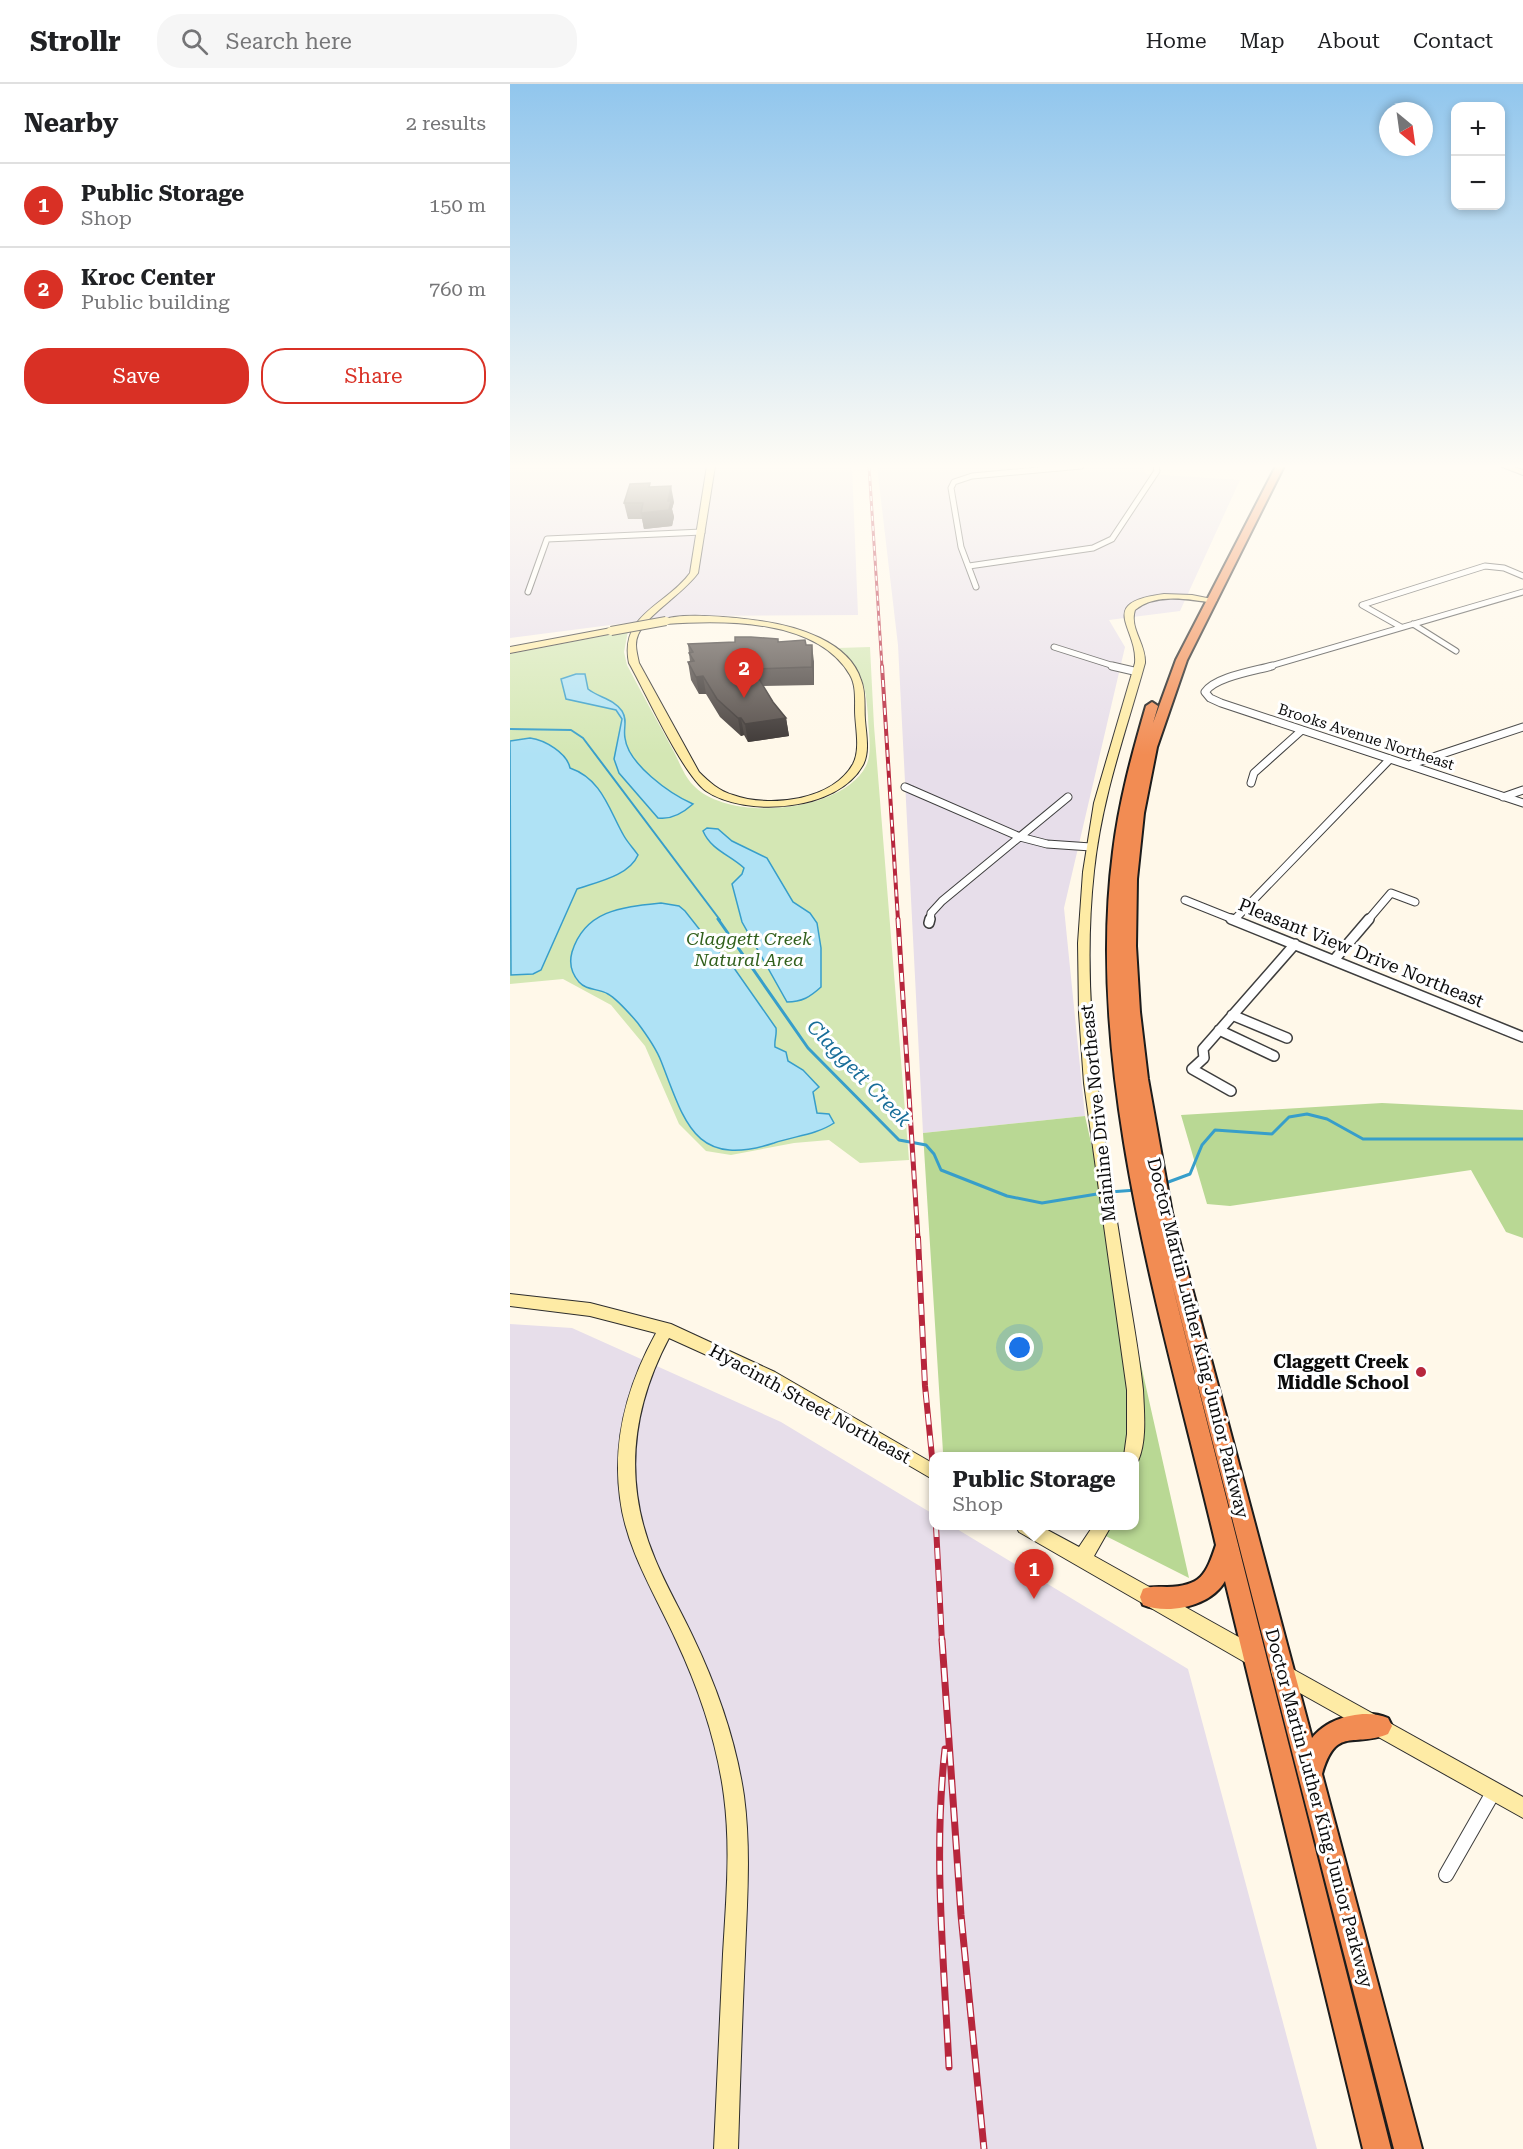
<!DOCTYPE html>
<html lang="en">
<head>
<meta charset="utf-8">
<style>
	:root { --surface:#fff; --page:#f6f6f6; --text:#202124; --muted:#757577; --line:#e0e0e0; --accent:#d93025 }
	body { margin:0; font-family:"Roboto Serif",serif; background:var(--page); color:var(--text) }
	.controls { position:absolute; right:18px; top:18px; display:grid; overflow:hidden; border-radius:12px; box-shadow:0 3px 9px #0003 }
	.controls button { width:54px; height:54px; display:grid; place-items:center; padding:0; border:0; border-bottom:2px solid var(--line); background:var(--surface); color:var(--text); font:30px sans-serif }
	.compass { position:absolute; left:869px; top:18px; width:54px; height:54px; border-radius:50%; background:var(--surface); box-shadow:0 3px 9px #0003; rotate:151deg }
	.you { position:absolute; left:510px; top:1264px; width:21px; height:21px; margin:-15px; border:4px solid #fff; border-radius:50%; background:#1a73e8; box-shadow:0 0 0 9px #1a73e833 }
	.badge { display:grid; place-items:center; width:39px; height:39px; border-radius:50%; background:var(--accent); color:#fff; font-size:20px; font-weight:700 }
	.pin { position:absolute; translate:-50% -50px; filter:drop-shadow(0 2px 3px #0008) }
	.pin::after { content:''; position:absolute; top:32px; width:21px; height:18px; background:inherit; clip-path:polygon(0 0,100% 0,50% 100%) }
	.popup { position:absolute; left:419px; top:1368px; width:210px; height:78px; box-sizing:border-box; display:grid; place-content:center; border-radius:12px; background:var(--surface); filter:drop-shadow(0 2px 4px #0005); font-size:20px; white-space:nowrap; color:var(--muted) }
	.popup b { font-size:22px; color:var(--text) }
	.popup::after { content:''; position:absolute; left:50%; top:100%; margin-left:-12px; border:12px solid transparent; border-top-color:var(--surface) }
	.list { margin:0; padding:0; list-style:none }
	h2 { display:flex; justify-content:space-between; align-items:center; height:78px; margin:0; padding:0 24px; font-size:26px }
	h2 small { font-size:20px; font-weight:400; color:var(--muted) }
	.list li { display:grid; grid-template-columns:39px 1fr auto; gap:18px; align-items:center; box-sizing:border-box; height:84px; padding:0 24px; border-top:2px solid var(--line) }
	.list b { display:block; font-size:22px; white-space:nowrap }
	.list p { margin:0; font-size:20px; white-space:nowrap; color:var(--muted) }
	.list em { font-size:20px; font-style:normal; color:var(--muted) }
	.actions { display:flex; gap:12px; padding:18px 24px }
	.actions a { flex:1; padding:14px 0; border:2px solid var(--accent); border-radius:24px; text-align:center; font-size:21px; color:var(--accent) }
	.actions .main { background:var(--accent); color:#fff }
	.icon { flex:none; width:33px; height:33px; fill:none; stroke:currentColor; stroke-width:2; stroke-linecap:round; stroke-linejoin:round }
	.map { position:relative; flex:none; width:1013px; height:2065px; overflow:hidden }
	header { display:flex; align-items:center; gap:36px; box-sizing:border-box; height:84px; padding:0 30px; background:var(--surface); border-bottom:2px solid var(--line) }
	header strong { font-size:28px }
	nav { display:flex; gap:33px; margin-inline-start:auto; font-size:21px }
	.search { width:420px; height:54px; background:var(--page); display:flex; align-items:center; gap:15px; box-sizing:border-box; padding:0 21px; border-radius:24px; color:var(--muted); font-size:22px }
	main { display:flex }
	aside { flex:1; background:var(--surface) }
	.map>svg:first-child { display:block }
	.industrial { fill:#e7deea }
	.green { fill:#d4e7b4 }
	.forest { fill:#b9d894 }
	.water { fill:#afe2f5; stroke:#379eca; stroke-width:1.5 }
	.lines { fill:none; stroke-linecap:round; stroke-linejoin:round }
	.stream-far1 { stroke:#379eca; stroke-width:2 }
	.stream { stroke:#379eca; stroke-width:3 }
	.street-far3-casing { stroke:#3e3e3e; stroke-width:7 }
	.street-far2-casing { stroke:#3e3e3e; stroke-width:9 }
	.street-far1-casing { stroke:#3e3e3e; stroke-width:12 }
	.street-casing { stroke:#3e3e3e; stroke-width:16 }
	.secondary-casing { stroke:#2d2d2d; stroke-width:2 }
	.highway-casing { stroke:#1c1c1c; stroke-width:4 }
	.street-far3 { stroke:#fff; stroke-width:5 }
	.street-far2 { stroke:#fff; stroke-width:7 }
	.street-far1 { stroke:#fff; stroke-width:9 }
	.street { stroke:#fff; stroke-width:14 }
	.secondary { fill:#feeba5; fill-rule:evenodd }
	.highway { fill:#f28c53; fill-rule:evenodd }
	.rail-far4-casing { stroke:#b7263c; stroke-width:3 }
	.rail-far3-casing { stroke:#b7263c; stroke-width:4 }
	.rail-far2-casing { stroke:#b7263c; stroke-width:5 }
	.rail-far1-casing { stroke:#b7263c; stroke-width:6 }
	.rail-casing { stroke:#b7263c; stroke-width:7 }
	.rail-far4 { stroke:#fff; stroke-width:1.5; stroke-dasharray:5; stroke-linecap:butt }
	.rail-far3 { stroke:#fff; stroke-width:2; stroke-dasharray:7; stroke-linecap:butt }
	.rail-far2 { stroke:#fff; stroke-width:3; stroke-dasharray:9; stroke-linecap:butt }
	.rail-far1 { stroke:#fff; stroke-width:4; stroke-dasharray:11; stroke-linecap:butt }
	.rail { stroke:#fff; stroke-width:4.5; stroke-dasharray:14; stroke-linecap:butt }
	.secondary-bridge-casing { stroke:#2d2d2d; stroke-width:10; stroke-linecap:butt }
	.secondary-bridge { stroke:#feeba5; stroke-width:8 }
	.wall { fill:#47403d }
	.shaded-wall { fill:#3a3432 }
	.building { fill:#534b47; stroke:#3a3432; stroke-width:1.5 }
	.poi-dot { fill:#b7263c; stroke:#fff; stroke-width:2 }
	.labels { text-anchor:middle; stroke-width:6; stroke-linejoin:round; paint-order:stroke }
	.far-street-label { font-size:15px; fill:#0b0b0b; stroke:#fff }
	.park-label { font-size:18px; font-style:italic; fill:#32601d; stroke:#fff }
	.street-label { font-size:18px; fill:#0b0b0b; stroke:#fff }
	.poi-label { font-size:18px; font-weight:bold; fill:#0b0b0b; stroke:#fff; text-anchor:end }
	.water-label { font-size:20px; font-style:italic; fill:#176d99; stroke:#fff }
</style>
</head>
<body>
<header>
<strong>Strollr</strong>
<div class="search"><svg class="icon" aria-label="search" viewBox="0 0 24 24"><circle cx="10" cy="10" r="6"/><path d="M15 15l6 6"/></svg>Search here</div>
<nav><a>Home</a><a>Map</a><a>About</a><a>Contact</a></nav>
</header>
<main>
<aside>
<h2>Nearby<small>2 results</small></h2>
<ul class="list">
<li><span class="badge">1</span><div><b>Public Storage</b><p>Shop</p></div><em>150 m</em></li>
<li><span class="badge">2</span><div><b>Kroc Center</b><p>Public building</p></div><em>760 m</em></li>
</ul>
<div class="actions"><a class="main">Save</a><a>Share</a></div>
</aside>
<div class="map">
<svg width="1013" height="2065" viewBox="0 0 1013 2065">
	<rect width="100%" height="100%" fill="#fff8e9"/>
	<path class="industrial" d="M0,382H342L348,531L170,532L0,554Z
		M367,382H631L636,390L730,396L670,527L599,536L615,563L554,824L575,1032L413,1049L388,561Z
		M0,1240L62,1244L271,1338L423,1430L424,1442H442L678,1585L807,2065H0Z"/>
	<path class="green" d="M118,547L114,568L117,581C132,610 148,638 163,666C169,677 174,692 183,701C218,739 332,729 356,682C363,668 358,647 358,632C356,602 352,584 328,564L360,563L364,642L399,1076L350,1079L319,1056L284,1059L221,1071L196,1067L169,1040L135,962L101,921L53,895L0,900V570Z"/>
	<path class="forest" d="M872,1019L1013,1026V1154L996,1148L961,1086L720,1122L697,1120L671,1031Z
		M575,1032L679,1494L576,1442H624V1372H441L433,1368L413,1049Z"/>
	<path class="water" d="M66,590H75L78,605C89,614 103,614 112,627C118,637 113,644 115,654C118,680 160,710 183,720C173,729 161,736 148,734L109,689L104,675L112,635L106,626L56,615L51,595Z
		M20,654C35,656 57,669 60,684C92,695 99,726 114,752C118,759 124,765 128,771C119,792 87,798 67,805L31,886L23,890L1,891L0,657Z
		M197,744L208,745L222,757L257,774L283,818L300,829L307,839L311,864V903C300,913 292,918 277,918L232,838L222,800L232,790L234,784C220,771 201,766 193,747Z
		M151,819L169,822L175,827L201,860L217,874L266,944C267,952 264,956 265,963L276,968L278,977L293,986L309,1003L303,1008L307,1029L319,1030L324,1039C306,1051 284,1052 264,1059C184,1085 175,1038 151,977C146,964 136,950 127,938C120,930 107,915 98,910C88,904 77,907 69,898C61,889 59,879 62,868C75,826 112,823 151,819Z"/>
	<g class="lines">
		<path class="stream-far1" d="M0,645L61,646L73,654L210,836"/>
		<path class="stream" d="M208,835L298,964L389,1056L416,1061L424,1070L431,1086L497,1112L532,1119L593,1109
			M653,1100L680,1090L692,1061L705,1046L762,1050L779,1033L797,1030L817,1035L853,1055H1013
			M600,1108L626,1106"/>
		<defs>
			<path id="street-far3" d="M459,482L583,464L602,455L647,387L646,382
				M466,503L451,463L441,404L444,398L462,392L571,382
				M18,508L37,455L192,448
				M903,540L946,567
				M891,543L852,521L975,482L994,484L1013,492
				M544,563L607,583
				M757,583L1013,508"/>
			<path id="street-far2" d="M602,582L628,588
				M762,582C744,587 705,593 695,608L700,614L711,619L1013,719
				M899,681L1013,643
				M741,699L744,689L792,646
				M395,703L510,753L537,760L581,763
				M993,713L1013,706
				M675,816L725,836
				M725,835L880,675
				M420,836L421,829L432,817L558,713
				M858,836L881,809L905,818"/>
			<path id="street-far1" d="M721,835L1013,953
				M419,839L420,835
				M824,876L859,835
				M722,931L777,954
				M709,946L764,972
				M721,1007L682,985L694,974L693,965L785,860"/>
			<path id="street" d="M936,1791L984,1707"/>
			<path id="secondary" d="M197,382H205L188,489C173,510 136,531 128,551C124,560 127,569 129,579L189,688C199,698 209,707 223,711C259,724 322,717 343,680C351,665 345,642 345,626C345,615 346,601 340,591C307,534 212,536 156,540L152,537C166,527 231,534 250,537C286,542 339,557 351,596C356,608 354,623 355,636C356,650 360,668 353,681C328,727 236,734 196,707C173,691 135,607 119,579C109,530 156,522 180,489Z
				M990,382H1001L1013,386V391Z
				M654,510L682,511L707,516L703,519C678,515 645,509 625,526C619,545 636,559 635,579C615,651 592,712 584,787C569,923 595,1060 616,1194C622,1231 629,1269 633,1306C634,1328 637,1357 628,1377L624,1379V1372H614L617,1350V1306L574,999L569,929L568,859L573,788L584,719L625,579C628,543 585,519 654,510Z
				M101,544L105,547L104,549L0,569V563Z
				M0,1210L80,1219L161,1240L265,1288L424,1380V1396L254,1297L159,1254C121,1326 113,1399 145,1475C156,1502 171,1527 183,1553C207,1603 226,1657 234,1712C241,1765 237,1817 235,1870C232,1935 230,2000 228,2065H204C207,2000 210,1935 213,1870C216,1817 221,1765 214,1712C207,1658 189,1605 166,1556C145,1510 116,1465 110,1414C102,1354 118,1300 146,1249L80,1232L0,1222Z
				M506,1442H530L569,1463L583,1442H601L584,1472L752,1566L754,1573L752,1580L745,1582L738,1580L509,1448Z
				M770,1578L1013,1713V1734L763,1594L761,1587L763,1580Z"/>
			<path id="highway" d="M766,382H774L677,576L647,663L634,729L627,795L626,862L630,928L638,995L662,1129L802,1654C818,1633 855,1624 878,1634L882,1642L878,1650C844,1664 826,1641 812,1690L912,2065H884L659,1188L881,2065H853L715,1497C701,1522 659,1531 633,1521L630,1513L633,1505C641,1502 648,1503 657,1503C691,1502 696,1491 706,1461C655,1245 574,991 603,768C609,718 622,670 636,622L642,618L648,622L643,639L666,576Z"/>
		</defs>
		<use href="#street-far3" class="street-far3-casing"/>
		<use href="#street-far2" class="street-far2-casing"/>
		<use href="#street-far1" class="street-far1-casing"/>
		<use href="#street" class="street-casing"/>
		<use href="#secondary" class="secondary-casing"/>
		<use href="#highway" class="highway-casing"/>
		<use href="#street-far3" class="street-far3"/>
		<use href="#street-far2" class="street-far2"/>
		<use href="#street-far1" class="street-far1"/>
		<use href="#street" class="street"/>
		<use href="#secondary" class="secondary"/>
		<use href="#highway" class="highway"/>
		<defs>
			<path id="rail-far4" d="M359,382L372,583"/>
			<path id="rail-far3" d="M372,582L388,836"/>
			<path id="rail-far2" d="M388,835L408,1155"/>
			<path id="rail-far1" d="M408,1154L415,1302L424,1393
				M426,1442L432,1558"/>
			<path id="rail" d="M432,1556L451,1831L474,2065
				M435,1665C423,1771 434,1877 439,1983"/>
		</defs>
		<use href="#rail-far4" class="rail-far4-casing"/>
		<use href="#rail-far3" class="rail-far3-casing"/>
		<use href="#rail-far2" class="rail-far2-casing"/>
		<use href="#rail-far1" class="rail-far1-casing"/>
		<use href="#rail" class="rail-casing"/>
		<use href="#rail-far4" class="rail-far4"/>
		<use href="#rail-far3" class="rail-far3"/>
		<use href="#rail-far2" class="rail-far2"/>
		<use href="#rail-far1" class="rail-far1"/>
		<use href="#rail" class="rail"/>
		<defs>
			<path id="secondary-bridge" d="M101,547L156,537"/>
		</defs>
		<use href="#secondary-bridge" class="secondary-bridge-casing"/>
		<use href="#secondary-bridge" class="secondary-bridge"/>
	</g>
	<path class="wall" d="M140,403L164,418L162,425L164,433L162,442L134,445L132,435H118L114,419Z
		M268,555V558L296,561L304,578V601L253,602L263,618L276,634L279,652L238,658L234,651L231,652L210,633L196,610H189L181,596L178,578H180L178,560L225,558Z"/>
	<path class="shaded-wall" d="M161,402L164,418L162,425L164,433L162,442L134,445L131,429L158,417Z
		M302,561L304,578V601L302,583Z
		M193,592L196,610H189L186,593Z
		M228,634H231L234,651L231,652Z
		M276,634L279,652L238,658L235,640Z"/>
	<path class="building" d="M140,399L139,403L161,402L158,417H161L159,426L131,429L133,419H114L120,400Z
		M225,553H241L268,555V558L295,556L296,561H302V583L243,585L263,618L276,634L235,640L231,634H228L207,615L193,592L186,593L178,578L184,577L179,569L183,568L178,560L225,558Z"/>
	<linearGradient id="sky" x2="0" y2="1"><stop stop-color="#91c6ed"/><stop offset="0.57" stop-color="#fffcf5"/><stop offset="1" stop-color="#fffcf5" stop-opacity="0"/></linearGradient>
	<rect width="1013" height="671" fill="url(#sky)"/>
	<circle class="poi-dot" cx="911" cy="1288" r="6"/>
	<g class="labels">
		<g class="far-street-label">
			<text transform="translate(856 653) rotate(18)" y="5">Brooks Avenue Northeast</text>
		</g>
		<g class="park-label">
			<text x="239" y="861">Claggett Creek<tspan x="239" dy="21">Natural Area</tspan></text>
		</g>
		<g class="street-label">
			<text transform="translate(851 869) rotate(22)" y="6">Pleasant View Drive Northeast</text>
			<text transform="translate(588 1029) rotate(-96)" y="6">Mainline Drive Northeast</text>
			<text transform="translate(688 1254) rotate(76)" y="6">Doctor Martin Luther King Junior Parkway</text>
			<text transform="translate(300 1320) rotate(29)" y="6">Hyacinth Street Northeast</text>
			<text transform="translate(809 1724) rotate(75)" y="6">Doctor Martin Luther King Junior Parkway</text>
		</g>
		<g class="poi-label">
			<text x="899" y="1284">Claggett Creek<tspan x="899" dy="21">Middle School</tspan></text>
		</g>
		<g class="water-label">
			<text transform="translate(349 989) rotate(46)" y="7">Claggett Creek</text>
		</g>
	</g>
</svg>
<div class="controls">
<button>+</button>
<button>−</button>
</div>
<svg class="compass" viewBox="-18 -18 36 36"><path d="M0-13l5 13h-10z" fill="#e53935"/><path d="M0 13l5-13h-10z" fill="#757577"/></svg>
<div class="you"></div>
<div class="pin badge" style="left:524px;top:1515px">1</div>
<div class="popup"><b>Public Storage</b>Shop</div>
<div class="pin badge" style="left:234px;top:614px">2</div>
</div>
</main>
</body>
</html>
